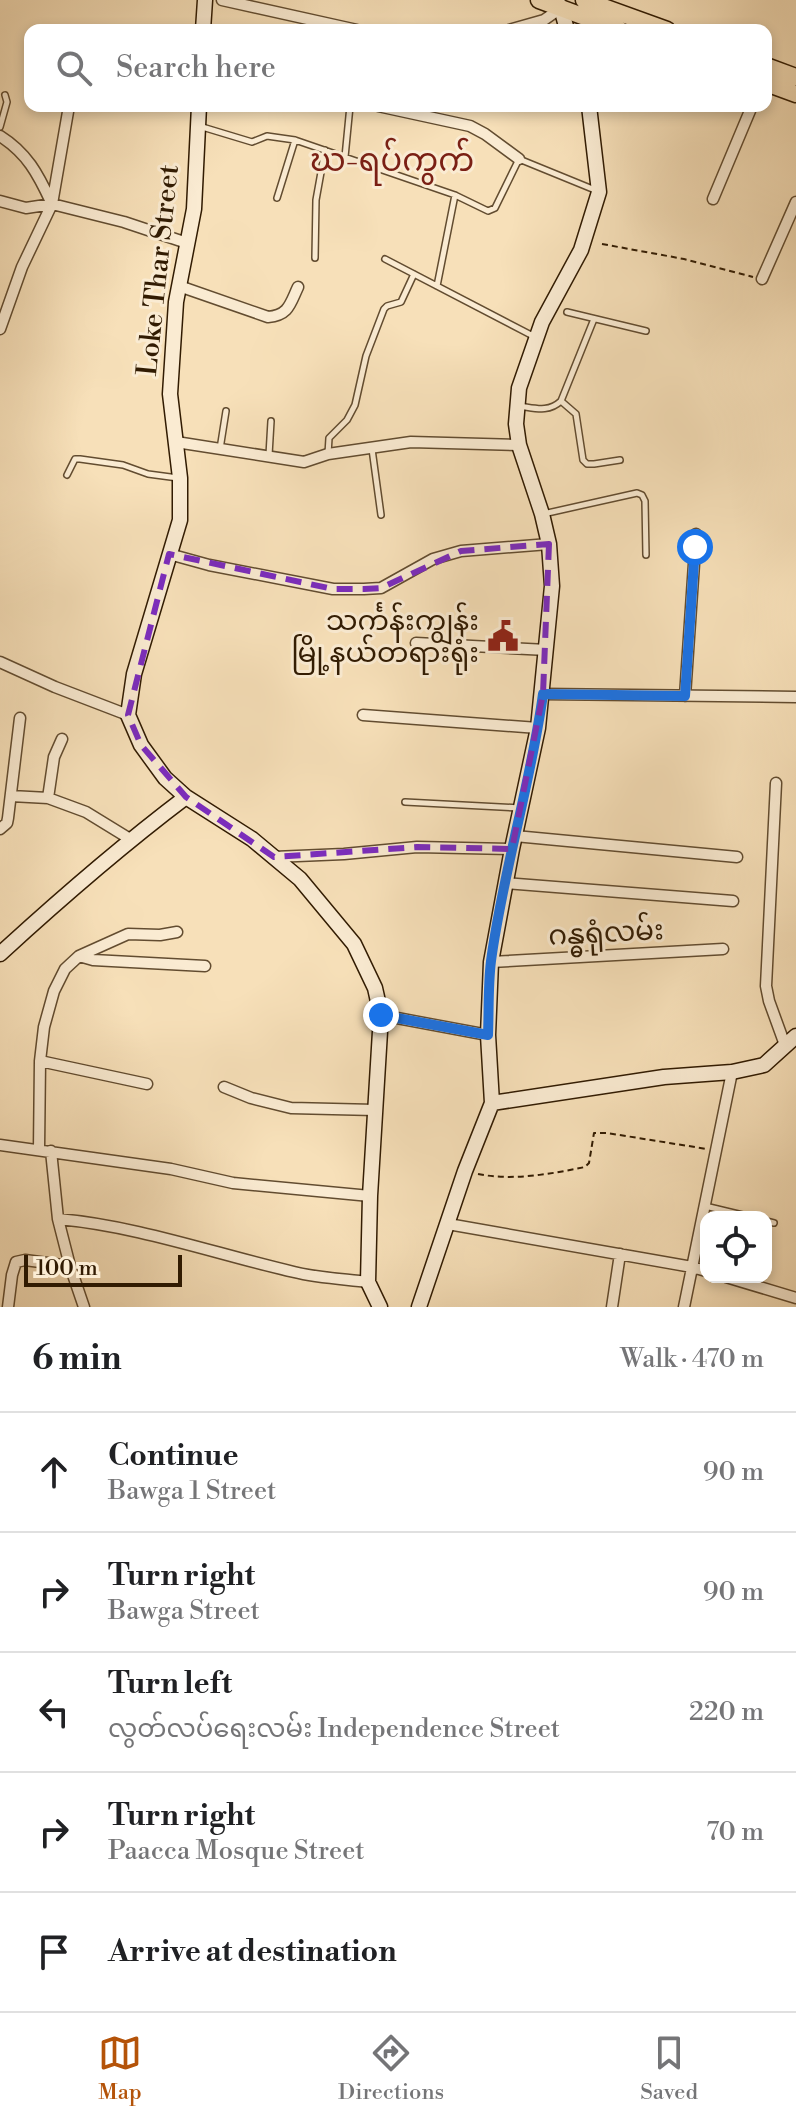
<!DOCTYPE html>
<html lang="en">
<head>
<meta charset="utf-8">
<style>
	:root { --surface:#fff; --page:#f2f2f2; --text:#202124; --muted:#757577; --line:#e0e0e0; --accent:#b45309 }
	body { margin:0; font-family:"Libre Bodoni","Noto Sans Myanmar",serif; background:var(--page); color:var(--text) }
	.controls { position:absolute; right:24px; bottom:24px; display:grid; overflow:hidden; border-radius:16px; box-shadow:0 4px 12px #0003 }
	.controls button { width:72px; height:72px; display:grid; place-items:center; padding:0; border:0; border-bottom:2px solid var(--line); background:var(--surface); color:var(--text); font:40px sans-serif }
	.scale { position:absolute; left:24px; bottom:20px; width:158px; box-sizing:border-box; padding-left:8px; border:4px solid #311b02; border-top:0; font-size:22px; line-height:28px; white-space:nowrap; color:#311b02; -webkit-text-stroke:6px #faebd2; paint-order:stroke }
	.stop { position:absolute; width:24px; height:24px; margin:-18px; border:6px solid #1a73e8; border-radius:50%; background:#fff }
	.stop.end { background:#1a73e8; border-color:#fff; box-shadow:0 2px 8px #0008 }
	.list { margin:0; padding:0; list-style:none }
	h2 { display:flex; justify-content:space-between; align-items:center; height:104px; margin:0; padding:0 32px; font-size:34px }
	h2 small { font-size:26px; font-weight:400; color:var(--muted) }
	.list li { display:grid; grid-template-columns:52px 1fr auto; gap:24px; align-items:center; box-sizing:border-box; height:120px; padding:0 32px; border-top:2px solid var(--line) }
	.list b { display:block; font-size:30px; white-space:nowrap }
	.list p { margin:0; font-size:26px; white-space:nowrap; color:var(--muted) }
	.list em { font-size:26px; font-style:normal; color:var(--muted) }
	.icon { flex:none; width:44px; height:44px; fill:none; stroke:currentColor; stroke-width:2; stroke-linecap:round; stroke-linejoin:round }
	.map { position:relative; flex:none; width:796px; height:1307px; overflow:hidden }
	.search { position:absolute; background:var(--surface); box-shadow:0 4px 12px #0003; left:24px; right:24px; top:24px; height:88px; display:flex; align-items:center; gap:20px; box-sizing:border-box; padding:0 28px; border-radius:16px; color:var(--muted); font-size:30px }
	.sheet { height:704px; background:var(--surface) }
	nav { display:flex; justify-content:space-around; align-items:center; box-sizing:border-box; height:112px; border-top:2px solid var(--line); background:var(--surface); font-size:22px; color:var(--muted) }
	nav a { display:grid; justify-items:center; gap:4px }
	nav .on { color:var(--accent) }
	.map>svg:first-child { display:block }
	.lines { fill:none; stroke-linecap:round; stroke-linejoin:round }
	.lane-casing { stroke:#624c30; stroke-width:8 }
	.street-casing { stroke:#624c30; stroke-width:13 }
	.secondary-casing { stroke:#311b02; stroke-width:17 }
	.primary-casing { stroke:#311b02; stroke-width:19 }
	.path { stroke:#311b02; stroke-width:2; stroke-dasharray:6 4; stroke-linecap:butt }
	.lane { stroke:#faebd2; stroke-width:5 }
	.street { stroke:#faebd2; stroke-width:10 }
	.secondary { stroke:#faebd2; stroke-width:14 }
	.primary { stroke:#f7e0b9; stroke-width:16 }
	.route { stroke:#1a73e8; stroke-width:10 }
	.marked { fill:none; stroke:#7b2cbf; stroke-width:6; stroke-dasharray:16 10; stroke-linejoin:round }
	.labels { text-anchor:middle; stroke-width:6; stroke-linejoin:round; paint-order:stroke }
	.street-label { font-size:28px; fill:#311b02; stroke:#faebd2 }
	.poi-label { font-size:28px; fill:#311b02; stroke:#faebd2; text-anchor:end }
	.quarter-label { font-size:32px; fill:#7a1f14; stroke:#faebd2 }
</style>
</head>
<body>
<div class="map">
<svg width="796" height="1307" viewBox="0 0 796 1307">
	<rect width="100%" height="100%" fill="#f7e0b9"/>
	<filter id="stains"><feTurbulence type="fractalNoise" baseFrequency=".0025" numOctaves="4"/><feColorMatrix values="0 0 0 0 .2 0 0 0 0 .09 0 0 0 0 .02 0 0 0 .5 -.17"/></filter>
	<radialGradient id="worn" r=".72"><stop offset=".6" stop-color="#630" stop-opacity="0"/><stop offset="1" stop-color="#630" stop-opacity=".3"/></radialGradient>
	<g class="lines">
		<defs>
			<path id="lane" d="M199,126L252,142L267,136L295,140L455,195L488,211L495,208L519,159L595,190
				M0,127L7,102L5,95
				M345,157L350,106
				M277,198L295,140
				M315,258L316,200L325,150
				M385,259L535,337
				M437,286L455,195
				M567,312L646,331
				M561,401L576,414L583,460L587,464H594L620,460
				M519,406C535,408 548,413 561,401L594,319
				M220,449L226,411
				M372,449L381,515
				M328,454L329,438L347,420L355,405L366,356L384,309L387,306L401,302L414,274
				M269,455L271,421
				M67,475L75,459H80L123,465L148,474L178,478
				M543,514L637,493L642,495L645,501L646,555
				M405,802L520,808
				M705,1206L751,1217
				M766,1221L774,1223"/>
			<path id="street" d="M222,0L357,30
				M509,30L544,20L561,8
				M378,106L470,126L485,134L519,159
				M0,136C27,153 38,174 51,202
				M713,199L752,106
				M0,201L26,208L52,204L124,222L187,243
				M762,279L796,202
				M179,286L268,317C289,315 290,304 298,287
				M0,329L22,267L52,204L69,106
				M176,442L304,462L328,454L411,442L519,445
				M169,554L209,565L333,589H364L381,588L433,559L461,551L549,544
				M416,643L547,650
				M0,662L55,687L128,715
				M543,694L796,697
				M685,696L696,534
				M363,715L538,728
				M776,783L766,986L769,1001L785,1045
				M11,796L48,798L86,812L130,839
				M48,798L54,757L62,739
				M0,829L7,823L8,818L20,718
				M515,836L737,857
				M274,857L344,854L417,847L512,849
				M506,883L733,901
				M79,956L93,960L205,966
				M491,962L723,949
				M381,1015L488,1035
				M40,1061L147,1084
				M224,1087L251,1098L291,1108L375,1110
				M0,1145L171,1169L233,1183L370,1196
				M39,1149L40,1061L44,1027L54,991L65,969L79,956L128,934L160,935L177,932
				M51,1151L58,1219L70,1266L84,1307
				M58,1219C138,1226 216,1254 294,1272C318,1278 343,1279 368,1282
				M448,1224L692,1267L706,1271
				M726,1277L796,1298
				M8,1307L12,1275L16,1262L25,1260L70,1266
				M612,1307L620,1254
				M684,1307L732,1072"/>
			<path id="secondary" d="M556,0L561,8L567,30
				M203,30L205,0
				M199,106L194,209L176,302L170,394L180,478V520L134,674L128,715L141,745L165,778L186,797L252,839L300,879L354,944L375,988L381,1015L370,1196L368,1282L380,1307
				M0,954C60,899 121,846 186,797
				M492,1103L664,1077L732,1072L764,1065L796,1036
				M419,1307L465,1171L492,1103L488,1035L491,962L512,849L538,728L552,586L549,544L542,514L519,445L516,424L519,388L542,322L581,250L599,192L589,106"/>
			<path id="primary" d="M539,0L620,30
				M584,0L667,30
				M766,66L796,77
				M766,83L796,94"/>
		</defs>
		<use href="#lane" class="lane-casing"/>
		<use href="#street" class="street-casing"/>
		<use href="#secondary" class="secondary-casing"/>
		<use href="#primary" class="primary-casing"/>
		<path class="path" d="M602,244L684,259L753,277
			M478,1174C512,1181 551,1174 585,1167L589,1163L594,1133H607L707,1149"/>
		<use href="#lane" class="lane"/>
		<use href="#street" class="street"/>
		<use href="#secondary" class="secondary"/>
		<use href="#primary" class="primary"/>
	</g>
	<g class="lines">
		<path class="route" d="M381,1015L488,1035C489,1010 488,985 491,961C503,871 531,783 543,694L685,696L695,547"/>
	</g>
	<path class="marked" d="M549,544L543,694L512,849L417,847L274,857L186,797L141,745L128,715L169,554L333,589H364L381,588L461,551Z"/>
	<defs>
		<symbol id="civic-bare" viewBox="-9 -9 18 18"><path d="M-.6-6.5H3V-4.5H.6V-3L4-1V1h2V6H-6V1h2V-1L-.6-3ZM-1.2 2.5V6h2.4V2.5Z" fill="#8f2418" stroke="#faebd2" stroke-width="2.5" paint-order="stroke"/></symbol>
	</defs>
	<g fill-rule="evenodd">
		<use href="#civic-bare" x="481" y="614" width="44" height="44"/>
	</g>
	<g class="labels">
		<g class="street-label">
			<text transform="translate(157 270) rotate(-84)" y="10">Loke Thar Street</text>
			<text transform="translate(606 932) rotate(-3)" y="10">ဂန္ဓရုံလမ်း</text>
		</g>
		<g class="poi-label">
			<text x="479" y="630">သင်္ကန်းကျွန်း<tspan x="479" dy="32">မြို့နယ်တရားရုံး</tspan></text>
		</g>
		<g class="quarter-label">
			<text x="392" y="171">ဃ-ရပ်ကွက်</text>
		</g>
	</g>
	<rect width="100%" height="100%" filter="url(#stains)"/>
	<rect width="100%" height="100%" fill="url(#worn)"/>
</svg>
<div class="controls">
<button><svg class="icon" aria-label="locate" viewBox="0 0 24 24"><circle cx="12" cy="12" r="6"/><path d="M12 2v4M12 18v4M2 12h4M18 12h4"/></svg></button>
</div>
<div class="scale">100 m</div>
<div class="stop" style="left:695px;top:547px"></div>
<div class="stop end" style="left:381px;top:1015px"></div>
<div class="search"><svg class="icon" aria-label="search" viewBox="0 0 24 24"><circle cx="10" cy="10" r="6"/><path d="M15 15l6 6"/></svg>Search here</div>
</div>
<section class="sheet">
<h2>6 min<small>Walk · 470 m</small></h2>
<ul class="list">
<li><svg class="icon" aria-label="ahead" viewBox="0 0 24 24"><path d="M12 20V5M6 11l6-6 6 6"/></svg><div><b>Continue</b><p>Bawga 1 Street</p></div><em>90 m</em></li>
<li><svg class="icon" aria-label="right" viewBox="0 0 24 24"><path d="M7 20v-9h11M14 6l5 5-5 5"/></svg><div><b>Turn right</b><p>Bawga Street</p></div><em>90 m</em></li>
<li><svg class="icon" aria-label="left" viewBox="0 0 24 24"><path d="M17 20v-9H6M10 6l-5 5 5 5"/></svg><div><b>Turn left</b><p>လွတ်လပ်ရေးလမ်း Independence Street</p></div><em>220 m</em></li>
<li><svg class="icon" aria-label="right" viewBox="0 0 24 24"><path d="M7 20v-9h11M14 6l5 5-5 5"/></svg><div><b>Turn right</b><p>Paacca Mosque Street</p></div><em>70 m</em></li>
<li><svg class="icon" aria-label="arrive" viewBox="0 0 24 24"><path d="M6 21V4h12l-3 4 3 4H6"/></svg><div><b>Arrive at destination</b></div></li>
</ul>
</section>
<nav>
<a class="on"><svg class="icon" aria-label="map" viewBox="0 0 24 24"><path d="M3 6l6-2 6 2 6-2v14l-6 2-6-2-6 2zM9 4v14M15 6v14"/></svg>Map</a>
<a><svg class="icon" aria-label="directions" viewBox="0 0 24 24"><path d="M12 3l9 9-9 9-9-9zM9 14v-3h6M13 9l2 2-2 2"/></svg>Directions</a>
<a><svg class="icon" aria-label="saved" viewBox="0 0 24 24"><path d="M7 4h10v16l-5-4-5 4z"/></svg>Saved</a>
</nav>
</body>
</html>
